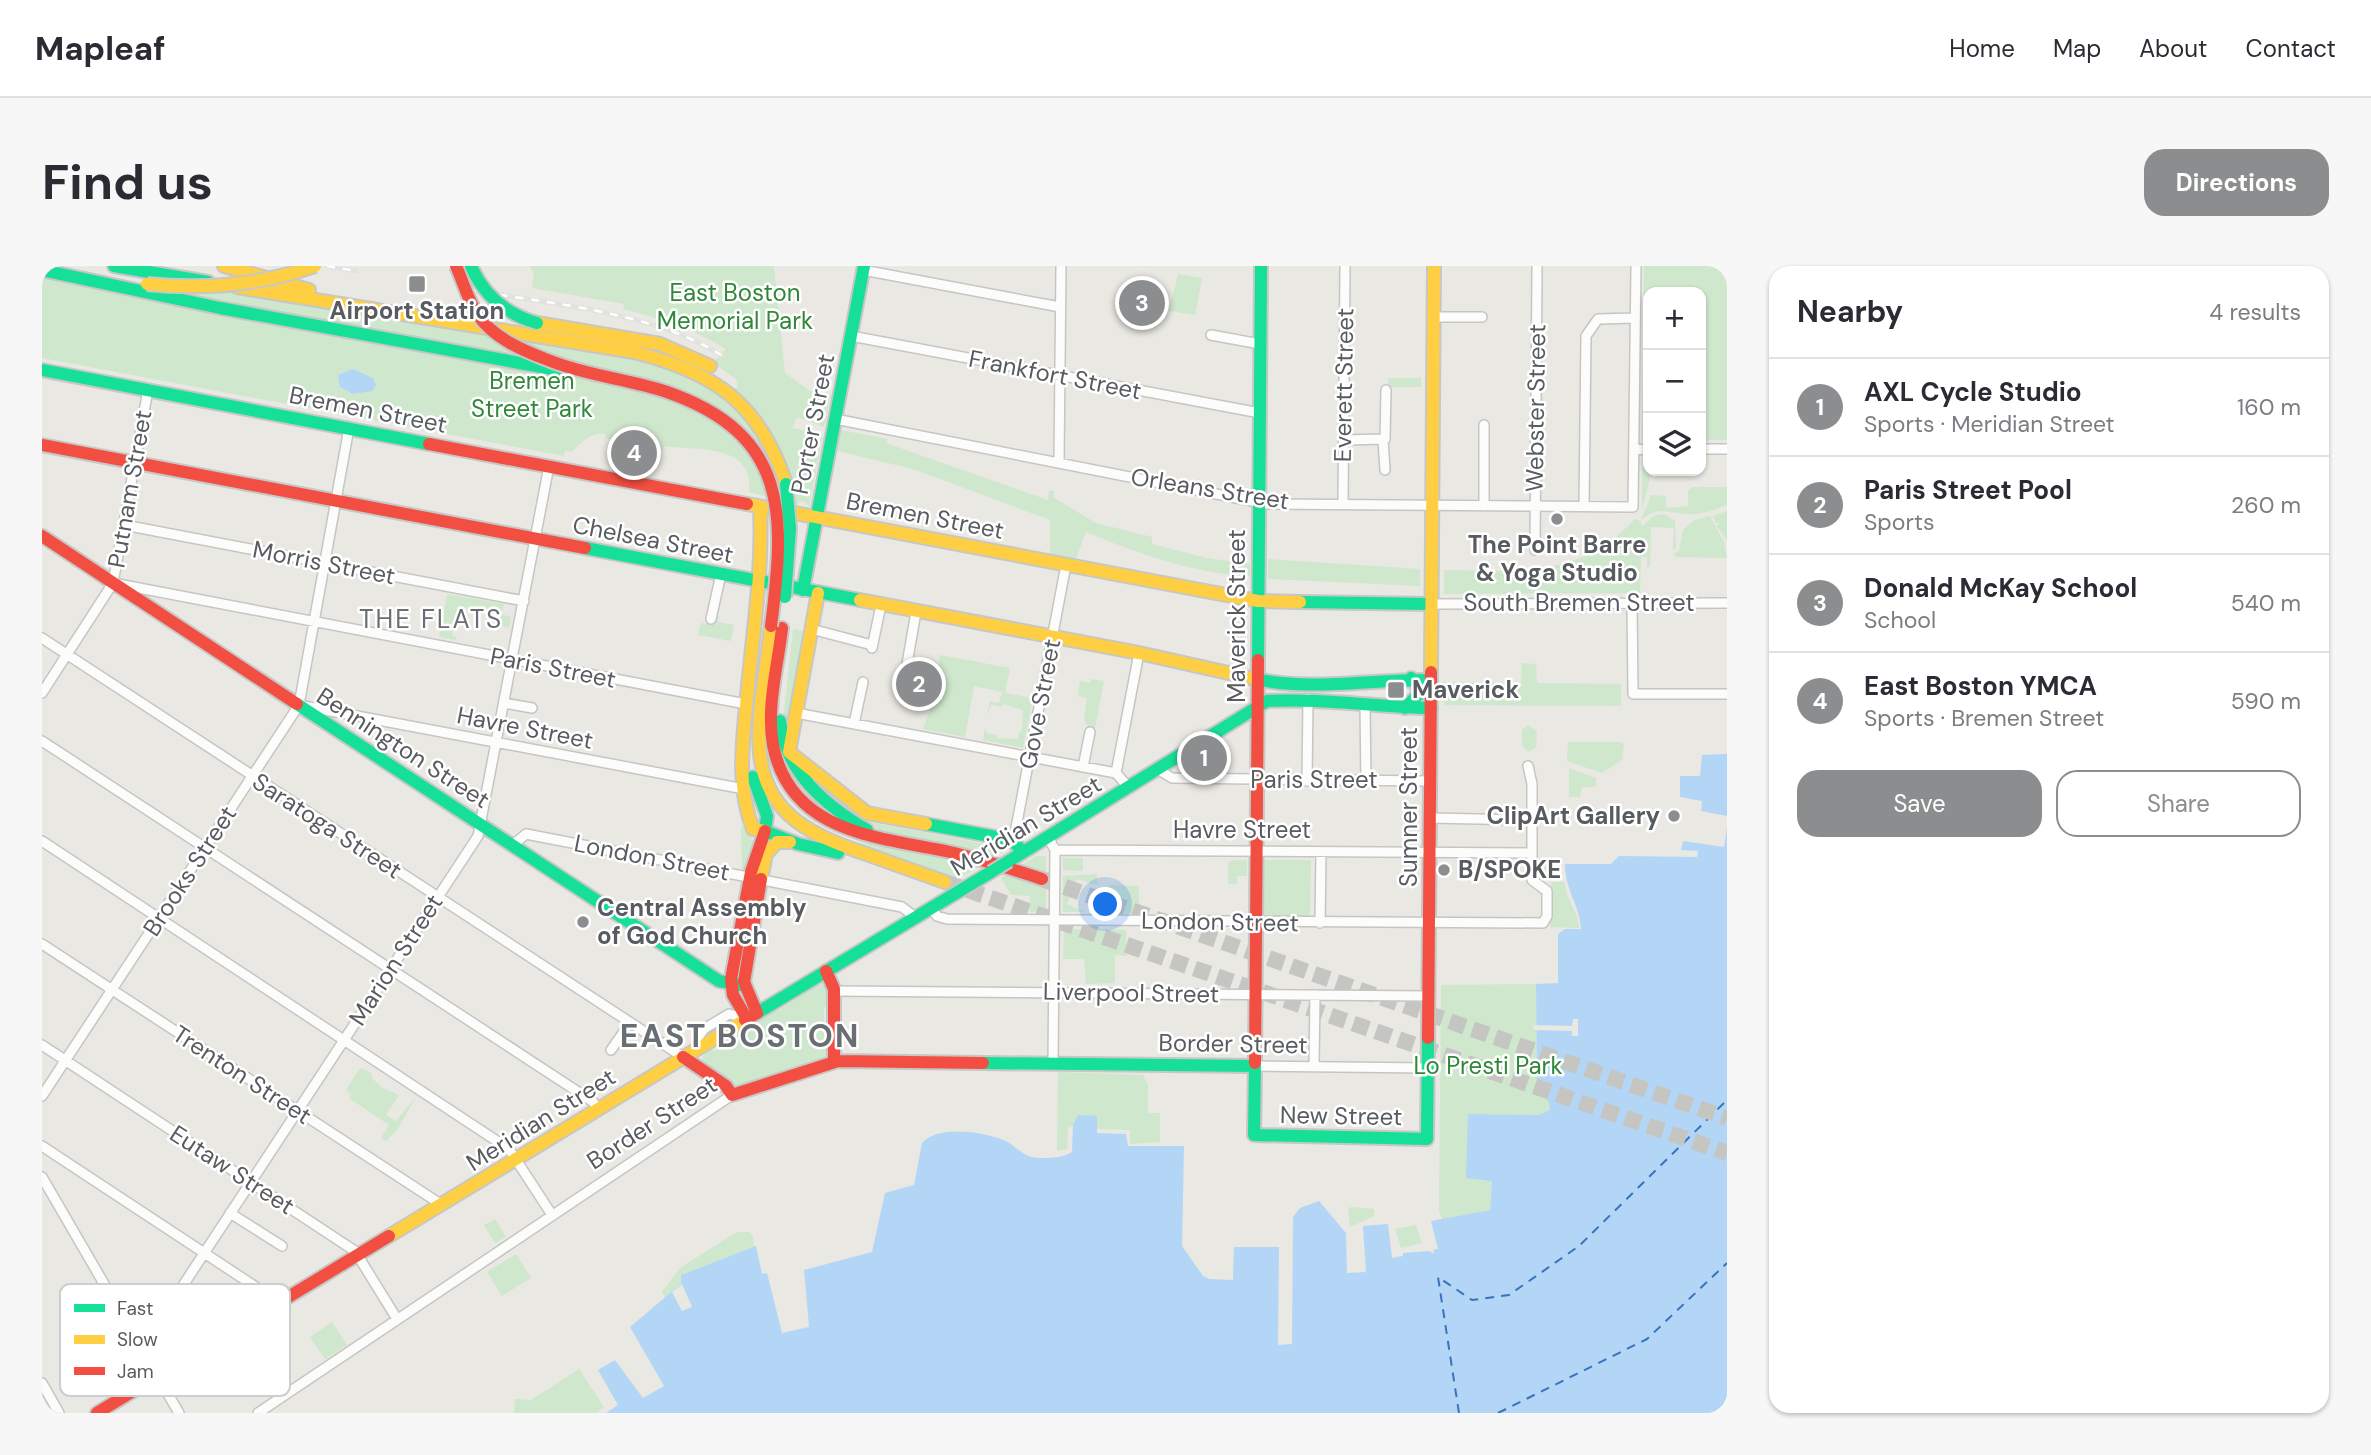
<!DOCTYPE html>
<html lang="en">
<head>
<meta charset="utf-8">
<style>
	:root { --surface:#fff; --page:#f7f7f7; --text:#2b2b33; --muted:#7c7c81; --line:#e1e1e2; --accent:#8b8d8e }
	body { margin:0; font-family:"DM Sans",sans-serif; background:var(--page); color:var(--text) }
	.controls { position:absolute; right:21px; top:21px; display:grid; overflow:hidden; border-radius:14px; box-shadow:0 2px 5px #0004 }
	.controls button { width:63px; height:63px; display:grid; place-items:center; padding:0; border:0; border-bottom:2px solid var(--line); background:var(--surface); color:var(--text); font:35px sans-serif }
	.you { position:absolute; left:1064px; top:639px; width:24px; height:24px; margin:-18px; border:5px solid #fff; border-radius:50%; background:#1a73e8; box-shadow:0 0 0 10px #1a73e833 }
	.badge { display:grid; place-items:center; width:46px; height:46px; border-radius:50%; background:var(--accent); color:#fff; font-size:23px; font-weight:700 }
	.pin { position:absolute; translate:-50% -50%; border:4px solid #fff; box-shadow:0 2px 7px #0006 }
	.list { margin:0; padding:0; list-style:none }
	h2 { display:flex; justify-content:space-between; align-items:center; height:91px; margin:0; padding:0 28px; font-size:30px }
	h2 small { font-size:23px; font-weight:400; color:var(--muted) }
	.list li { display:grid; grid-template-columns:46px 1fr auto; gap:21px; align-items:center; box-sizing:border-box; height:98px; padding:0 28px; border-top:2px solid var(--line) }
	.list b { display:block; font-size:26px; white-space:nowrap }
	.list p { margin:0; font-size:23px; white-space:nowrap; color:var(--muted) }
	.list em { font-size:23px; font-style:normal; color:var(--muted) }
	.actions { display:flex; gap:14px; padding:21px 28px }
	.actions a { flex:1; padding:16px 0; border:2px solid var(--accent); border-radius:21px; text-align:center; font-size:24px; color:var(--accent) }
	.actions .main { background:var(--accent); color:#fff }
	.icon { flex:none; width:38px; height:38px; fill:none; stroke:currentColor; stroke-width:2; stroke-linecap:round; stroke-linejoin:round }
	.map { position:relative; flex:none; width:1685px; height:1147px; overflow:hidden; border-radius:21px }
	header { display:flex; align-items:center; gap:42px; box-sizing:border-box; height:98px; padding:0 35px; background:var(--surface); border-bottom:2px solid var(--line) }
	header strong { font-size:33px }
	nav { display:flex; gap:38px; margin-inline-start:auto; font-size:24px }
	.intro { display:flex; align-items:center; justify-content:space-between; box-sizing:border-box; height:168px; padding:0 42px }
	h1 { margin:0; font-size:49px }
	.button { padding:18px 32px; border-radius:21px; background:var(--accent); color:#fff; font-size:24px; font-weight:700 }
	main { display:flex; gap:42px; padding:0 42px }
	aside { flex:1; background:var(--surface); border-radius:21px; box-shadow:0 2px 5px #0004 }
	.map>svg:first-child { display:block }
	.green { fill:#cfe7cd }
	.water { fill:#b3d6f6 }
	.pier { fill:#e9e8e2 }
	.lines { fill:none; stroke-linecap:round; stroke-linejoin:round }
	.ferry { stroke:#3973bd; stroke-width:2; stroke-dasharray:9 7; stroke-linecap:butt }
	.highway-tunnel { stroke:#c5c5c2; stroke-width:16; stroke-dasharray:16 8; stroke-linecap:butt }
	.street-casing { stroke:#c5c6c4; stroke-width:12 }
	.fast-casing { stroke:#c6c7c6; stroke-width:16 }
	.slow-casing { stroke:#c6c7c6; stroke-width:16 }
	.jam-casing { stroke:#c6c7c6; stroke-width:16 }
	.street { stroke:#fcfcfb; stroke-width:9 }
	.fast { stroke:#16e098; stroke-width:12 }
	.slow { stroke:#ffcf43; stroke-width:12 }
	.jam { stroke:#f24e42; stroke-width:12 }
	.rail-casing { stroke:#e2e2e1; stroke-width:5 }
	.rail { stroke:#fff; stroke-width:2.5; stroke-dasharray:8; stroke-linecap:butt }
	.fast-bridge-casing { stroke:#c6c7c6; stroke-width:16; stroke-linecap:butt }
	.slow-bridge-casing { stroke:#c6c7c6; stroke-width:16; stroke-linecap:butt }
	.jam-bridge-casing { stroke:#c6c7c6; stroke-width:16; stroke-linecap:butt }
	.fast-bridge { stroke:#16e098; stroke-width:12 }
	.slow-bridge { stroke:#ffcf43; stroke-width:12 }
	.jam-bridge { stroke:#f24e42; stroke-width:12 }
	.poi-dot { fill:#8b8d8e; stroke:#fff; stroke-width:2.5 }
	.labels { text-anchor:middle; stroke-width:5; stroke-linejoin:round; paint-order:stroke }
	.park-label { font-size:24px; fill:#318739; stroke:#fff }
	.poi-label { font-size:24px; font-weight:bold; fill:#585c61; stroke:#fff; text-anchor:start }
	.street-label { font-size:24px; fill:#585c61; stroke:#fff }
	.neighbourhood-label { font-size:26px; letter-spacing:2px; fill:#696e73; stroke:#fff }
	.district-label { font-size:32px; font-weight:bold; letter-spacing:2px; fill:#696e73; stroke:#fff }
	.key { fill:#fff; stroke:#cdced0; stroke-width:2 }
	.key-label { font-size:19px; fill:#585c61 }
</style>
</head>
<body>
<header>
<strong>Mapleaf</strong>
<nav><a>Home</a><a>Map</a><a>About</a><a>Contact</a></nav>
</header>
<div class="intro"><h1>Find us</h1><a class="button">Directions</a></div>
<main>
<div class="map">
<svg width="1685" height="1147" viewBox="0 0 1685 1147">
	<rect width="100%" height="100%" fill="#e9e8e2"/>
	<path class="green" d="M487,0H732L743,107L768,125L789,129L782,161L755,151L750,162L781,168L767,241L764,237L758,235L755,239L707,226C713,176 652,185 622,180L621,184L563,172V168C550,165 538,177 530,186L523,185L522,190L0,92V10L103,29L107,10L584,90L640,103L687,132L696,120L694,113L671,97L684,83C651,63 618,52 581,43L582,38L490,22L492,7Z
		M1602,0H1685V174H1659V26H1606V174H1600Z
		M1136,8L1160,12L1153,49L1127,45Z
		M1346,112H1379V121H1346Z
		M799,164L845,173L844,177L1006,234L1007,225H1012V232L1054,257L1110,271V278L1165,292L1208,298V310C1150,307 1097,288 1044,266L1033,295L1008,289V254L871,203L795,185Z
		M1606,192L1608,212L1600,244V193Z
		M1650,221H1685V239C1673,244 1659,249 1646,248C1628,247 1616,239 1599,254L1609,229L1624,230V242L1646,240V225Z
		M1685,245V273H1684L1674,259L1679,257H1674L1671,250Z
		M1622,248L1633,255L1634,283H1631L1632,262L1609,261L1608,301H1605V291H1599L1598,327L1402,328V304C1477,305 1537,313 1593,253L1599,255L1600,261L1611,250Z
		M1668,250L1682,276L1685,292L1634,291L1631,288L1637,285L1641,264L1652,254Z
		M1226,293L1378,303V320L1226,313Z
		M405,328L462,338L459,348L469,351L467,362L457,359L455,347L445,345L444,348L416,340L410,370L415,371L414,374L397,371Z
		M670,349L677,350L676,356L692,359L689,375L656,369L659,357L668,358Z
		M751,363L761,365L764,369L747,457L741,455Z
		M898,389L968,402L963,427L991,432L981,482L941,474L943,461L945,467L955,469V472L976,473L977,465H980L981,444L961,438L960,441L949,439L945,450L948,435L957,437L960,426L932,420L923,471L881,463L889,440Z
		M1480,397L1494,398L1495,417L1579,418V440L1402,439L1401,416L1479,417Z
		M1049,413L1062,415L1053,462L1046,461L1042,453L1045,432L1036,430L1038,415L1048,417Z
		M1486,459L1495,465L1494,482L1486,486L1480,479V464Z
		M1526,476H1578L1582,478L1580,494L1560,507L1525,495Z
		M1527,502L1554,512V521H1540L1538,531H1527Z
		M824,555L962,582V585L951,592L841,566Z
		M699,558L712,575L704,606L700,604Z
		M814,576L874,585L939,600L900,623L813,579Z
		M994,590H1004V646H988V630L969,629L959,612Z
		M1021,592H1041V605L1021,604Z
		M1498,593H1512L1518,598V613H1498Z
		M1190,594H1205V610H1195V618H1186V597Z
		M1222,594H1269L1268,650H1221Z
		M1055,608V619L1035,613L1025,638L1043,646H1021V610Z
		M1509,616H1523C1523,633 1536,644 1537,662L1508,661Z
		M1067,619L1097,620V647H1066Z
		M1022,663L1084,664L1085,690L1073,689V717L1044,718L1042,693H1021Z
		M783,718L786,720L788,741H782V778L788,779L787,787L781,793L693,821L662,799L660,792L666,784H673L731,745H736L776,719Z
		M1494,718L1495,814L1508,837V844L1497,849L1426,848L1450,915L1448,944L1400,953L1397,945L1399,719Z
		M318,802L330,807L329,811L339,821L357,829L344,849L354,855L374,831L355,864L344,875L339,872L347,859L307,832L309,828L304,824Z
		M1016,806L1101,809L1106,819V847H1118V876L1088,878V864L1055,863V850L1026,862L1025,883L1015,885Z
		M1310,941L1332,943V950L1308,961L1306,942Z
		M453,953L464,971L453,977L442,959Z
		M1374,959L1380,977L1359,982L1353,963Z
		M695,966H707L711,971L712,981L639,1009L640,1018L623,1032L620,1026L638,1002Z
		M474,988L489,1012L460,1030L445,1006Z
		M290,1056L305,1079L283,1093L268,1071Z
		M537,1103L562,1141L554,1147H472L473,1133L489,1134Z"/>
	<path class="water" d="M311,103L331,112L334,119L330,125L311,128L298,121L296,109Z
		M1685,488V550L1659,545L1660,535L1638,531V510H1658L1660,489Z
		M1685,561V1147H564L576,1139L556,1104L573,1094L601,1132L622,1120L588,1061L639,1018V1009L714,980L720,1008L725,1007L740,1067L767,1061L762,1004L830,986L843,927L872,919L880,877C896,858 944,866 964,875C972,879 979,888 987,890C997,894 1023,892 1030,886L1031,859L1036,849L1055,850V867L1084,868L1086,880H1142L1140,980L1161,1010L1167,1013L1191,1014L1192,981H1237L1236,1079L1250,1078L1251,951L1258,942L1277,935L1304,967L1305,1007L1324,1006L1321,960L1346,958L1350,992L1361,990V987L1387,985L1392,988L1391,984L1396,983L1389,955L1448,944L1450,915L1424,912L1426,848L1497,849L1508,844C1509,833 1497,825 1495,814L1494,718L1516,717V668L1523,663H1539C1538,639 1523,625 1523,598H1569L1577,590L1655,591L1656,585L1639,584L1641,575L1682,581Z"/>
	<path class="pier" d="M1531,753H1536V770H1530V765L1491,764V759L1530,760Z
		M640,1018L650,1041L640,1045L630,1026Z"/>
	<g class="lines">
		<path class="ferry" d="M1417,1147L1396,1011L1430,1034L1467,1029L1537,980L1685,834
			M1456,1147L1605,1073L1685,997"/>
		<path class="highway-tunnel" d="M1000,613L1685,852
			M903,616L1685,887"/>
		<defs>
			<path id="street" d="M821,4L1018,41
				M1391,51H1440
				M1169,69L1218,78
				M809,70L1218,147
				M793,153L1225,238L1591,241L1594,0
				M1302,174L1343,173L1344,124
				M1341,174L1343,204
				M1592,183L1606,184
				M1659,183H1685
				M1017,196L1019,0
				M1301,238L1303,0
				M1442,240V159
				M1542,240L1544,70L1556,53L1593,52
				M82,259L482,335
				M1493,284L1495,0
				M76,318L704,438
				M1590,336L1591,428H1685
				M1389,338L1685,337
				M669,353L679,308
				M769,363L830,379
				M0,372L641,791
				M830,382L839,339
				M861,421L874,346
				M0,427L71,317L106,124
				M462,437L490,442
				M1323,439L1324,515
				M262,440L702,523
				M754,447L1074,507L1087,522
				M812,458L821,416
				M0,475L550,835L557,843
				M1041,501L1048,466
				M1117,504L1130,512L1388,515
				M1074,507L1097,387
				M1265,515L1266,433
				M1388,552L1489,554
				M1006,571L1013,584L1011,797
				M0,575L467,883L510,949
				M975,577L973,567L1024,299
				M471,579L484,568L860,641L873,651
				M1013,584L1490,587
				M889,642L895,650L905,653L1501,657L1505,650V625L1490,614V518L1486,500
				M1278,657L1279,586
				M0,678L400,939
				M792,725L1386,730
				M0,779L313,985L355,1053
				M660,779L656,771L662,763L687,748L703,752
				M569,784L588,757
				M1212,800L1386,802
				M1272,800L1273,729
				M0,830L257,439L307,162
				M0,880L226,1029L235,1039
				M0,911L137,1147
				M188,947L240,980
				M25,1052L66,1028
				M0,1117L17,1147
				M76,1134L75,1120L436,570L507,200
				M216,1147L690,829"/>
			<path id="fast" d="M72,0L166,16
				M0,4L178,42L527,106
				M0,104L387,178
				M543,282L818,334
				M761,324L822,0
				M1258,336L1389,338
				M1216,394L1219,0
				M1209,412C1268,426 1329,413 1389,414
				M255,438L677,715L699,719
				M1363,442L1376,429L1375,419L1369,412
				M738,455C744,507 783,539 825,564
				M711,511L725,550L723,565L756,578L796,587
				M884,558L970,574L981,586
				M967,595L1225,435C1280,432 1334,441 1389,442
				M715,747L949,606
				M941,797L1212,800
				M1213,797L1212,869L1385,873L1386,772"/>
			<path id="slow" d="M182,0L267,24
				M195,21L592,86C672,106 718,137 744,218
				M495,57L618,78L668,100
				M705,238L1216,335L1258,336
				M718,241C721,304 711,367 705,430C701,474 694,521 711,563L723,565
				M776,327L747,486L825,547L884,558
				M818,334L1097,387L1209,412
				M729,360C725,402 714,446 718,488C724,551 774,571 827,589C853,598 878,607 903,616
				M1389,406L1392,0
				M719,613L724,588L735,576H748
				M347,970L703,754"/>
			<path id="jam" d="M387,178L705,238
				M0,179L543,282
				M0,270L255,438
				M740,362C736,399 724,441 731,479C748,567 836,571 908,586C939,593 970,603 1000,613
				M784,705L792,723V796
				M705,753L691,729L689,713L709,606L723,565
				M703,754L715,747L702,716L719,613
				M1386,772L1389,406
				M641,791L684,820L690,829L796,795L941,797
				M1213,797L1216,394
				M55,1147L347,970"/>
		</defs>
		<use href="#street" class="street-casing"/>
		<use href="#fast" class="fast-casing"/>
		<use href="#slow" class="slow-casing"/>
		<use href="#jam" class="jam-casing"/>
		<use href="#street" class="street"/>
		<use href="#fast" class="fast"/>
		<use href="#slow" class="slow"/>
		<use href="#jam" class="jam"/>
		<defs>
			<path id="rail" d="M285,0L314,5
				M426,24C506,37 611,46 679,89"/>
		</defs>
		<use href="#rail" class="rail-casing"/>
		<use href="#rail" class="rail"/>
		<defs>
			<path id="fast-bridge" d="M429,0C442,30 464,48 495,57
				M743,331L748,262L744,218
				M949,606L967,595"/>
			<path id="slow-bridge" d="M105,18C163,24 218,19 273,0"/>
			<path id="jam-bridge" d="M414,0C421,15 426,35 436,49C451,72 482,85 506,94C545,110 587,113 625,126C748,169 743,249 729,360"/>
		</defs>
		<use href="#fast-bridge" class="fast-bridge-casing"/>
		<use href="#slow-bridge" class="slow-bridge-casing"/>
		<use href="#jam-bridge" class="jam-bridge-casing"/>
		<use href="#fast-bridge" class="fast-bridge"/>
		<use href="#slow-bridge" class="slow-bridge"/>
		<use href="#jam-bridge" class="jam-bridge"/>
	</g>
	<g class="poi-dot">
		<rect x="366" y="9" width="18" height="18" rx="3.5"/>
		<circle cx="1515" cy="253" r="7"/>
		<rect x="1345" y="415" width="18" height="18" rx="3.5"/>
		<circle cx="1632" cy="550" r="7"/>
		<circle cx="1402" cy="604" r="7"/>
		<circle cx="541" cy="656" r="7"/>
	</g>
	<g class="labels">
		<g class="park-label">
			<text x="693" y="35">East Boston<tspan x="693" dy="28">Memorial Park</tspan></text>
			<text x="490" y="123">Bremen<tspan x="490" dy="28">Street Park</tspan></text>
			<text x="1446" y="808">Lo Presti Park</text>
		</g>
		<g class="poi-label">
			<text x="375" y="53" text-anchor="middle">Airport Station</text>
			<text x="1515" y="287" text-anchor="middle">The Point Barre<tspan x="1515" dy="28">&amp; Yoga Studio</tspan></text>
			<text x="1370" y="432">Maverick</text>
			<text x="1618" y="558" text-anchor="end">ClipArt Gallery</text>
			<text x="1416" y="612">B/SPOKE</text>
			<text x="555" y="650">Central Assembly<tspan x="555" dy="28">of God Church</tspan></text>
		</g>
		<g class="street-label">
			<text transform="translate(1013 109) rotate(11)" y="8">Frankfort Street</text>
			<text transform="translate(1302 119) rotate(-89)" y="8">Everett Street</text>
			<text transform="translate(1494 142) rotate(-89)" y="8">Webster Street</text>
			<text transform="translate(326 144) rotate(11)" y="8">Bremen Street</text>
			<text transform="translate(771 158) rotate(-79)" y="8">Porter Street</text>
			<text transform="translate(88 223) rotate(-80)" y="8">Putnam Street</text>
			<text transform="translate(1168 223) rotate(9)" y="8">Orleans Street</text>
			<text transform="translate(883 250) rotate(11)" y="8">Bremen Street</text>
			<text transform="translate(611 274) rotate(11)" y="8">Chelsea Street</text>
			<text transform="translate(282 297) rotate(11)" y="8">Morris Street</text>
			<text x="1537" y="345">South Bremen Street</text>
			<text transform="translate(1195 350) rotate(-90)" y="8">Maverick Street</text>
			<text transform="translate(511 402) rotate(11)" y="8">Paris Street</text>
			<text transform="translate(998 438) rotate(-79)" y="8">Gove Street</text>
			<text transform="translate(483 462) rotate(11)" y="8">Havre Street</text>
			<text transform="translate(361 482) rotate(33)" y="8">Bennington Street</text>
			<text x="1272" y="522">Paris Street</text>
			<text transform="translate(1367 541) rotate(-90)" y="8">Sumner Street</text>
			<text transform="translate(285 560) rotate(33)" y="8">Saratoga Street</text>
			<text transform="translate(984 560) rotate(-31)" y="8">Meridian Street</text>
			<text x="1200" y="572">Havre Street</text>
			<text transform="translate(610 592) rotate(11)" y="8">London Street</text>
			<text transform="translate(148 605) rotate(-57)" y="8">Brooks Street</text>
			<text transform="translate(1178 656) rotate(1)" y="8">London Street</text>
			<text transform="translate(354 694) rotate(-57)" y="8">Marion Street</text>
			<text transform="translate(1089 727) rotate(1)" y="8">Liverpool Street</text>
			<text transform="translate(1191 778) rotate(1)" y="8">Border Street</text>
			<text transform="translate(200 809) rotate(33)" y="8">Trenton Street</text>
			<text transform="translate(1299 850) rotate(1)" y="8">New Street</text>
			<text transform="translate(499 854) rotate(-32)" y="8">Meridian Street</text>
			<text transform="translate(610 857) rotate(-33)" y="8">Border Street</text>
			<text transform="translate(190 904) rotate(33)" y="8">Eutaw Street</text>
		</g>
		<g class="neighbourhood-label">
			<text x="389" y="362">THE FLATS</text>
		</g>
		<g class="district-label">
			<text x="698" y="781">EAST BOSTON</text>
		</g>
	</g>
	<rect x="18" y="1018" width="230" height="112" rx="10" class="key"/>
	<rect x="32" y="1038" width="31" height="8" fill="#16e098"/>
	<rect x="32" y="1069" width="31" height="9" fill="#ffcf43"/>
	<rect x="32" y="1101" width="31" height="8" fill="#f24e42"/>
	<g class="key-label">
		<text x="75" y="1049">Fast</text>
		<text x="75" y="1080">Slow</text>
		<text x="75" y="1112">Jam</text>
	</g>
</svg>
<div class="controls">
<button>+</button>
<button>−</button>
<button><svg class="icon" aria-label="layers" viewBox="0 0 24 24"><path d="M12 4l9 5-9 5-9-5zM3 14l9 5 9-5"/></svg></button>
</div>
<div class="you"></div>
<div class="pin badge" style="left:1162px;top:492px">1</div>
<div class="pin badge" style="left:877px;top:418px">2</div>
<div class="pin badge" style="left:1100px;top:37px">3</div>
<div class="pin badge" style="left:592px;top:187px">4</div>
</div>
<aside>
<h2>Nearby<small>4 results</small></h2>
<ul class="list">
<li><span class="badge">1</span><div><b>AXL Cycle Studio</b><p>Sports · Meridian Street</p></div><em>160 m</em></li>
<li><span class="badge">2</span><div><b>Paris Street Pool</b><p>Sports</p></div><em>260 m</em></li>
<li><span class="badge">3</span><div><b>Donald McKay School</b><p>School</p></div><em>540 m</em></li>
<li><span class="badge">4</span><div><b>East Boston YMCA</b><p>Sports · Bremen Street</p></div><em>590 m</em></li>
</ul>
<div class="actions"><a class="main">Save</a><a>Share</a></div>
</aside>
</main>
</body>
</html>
